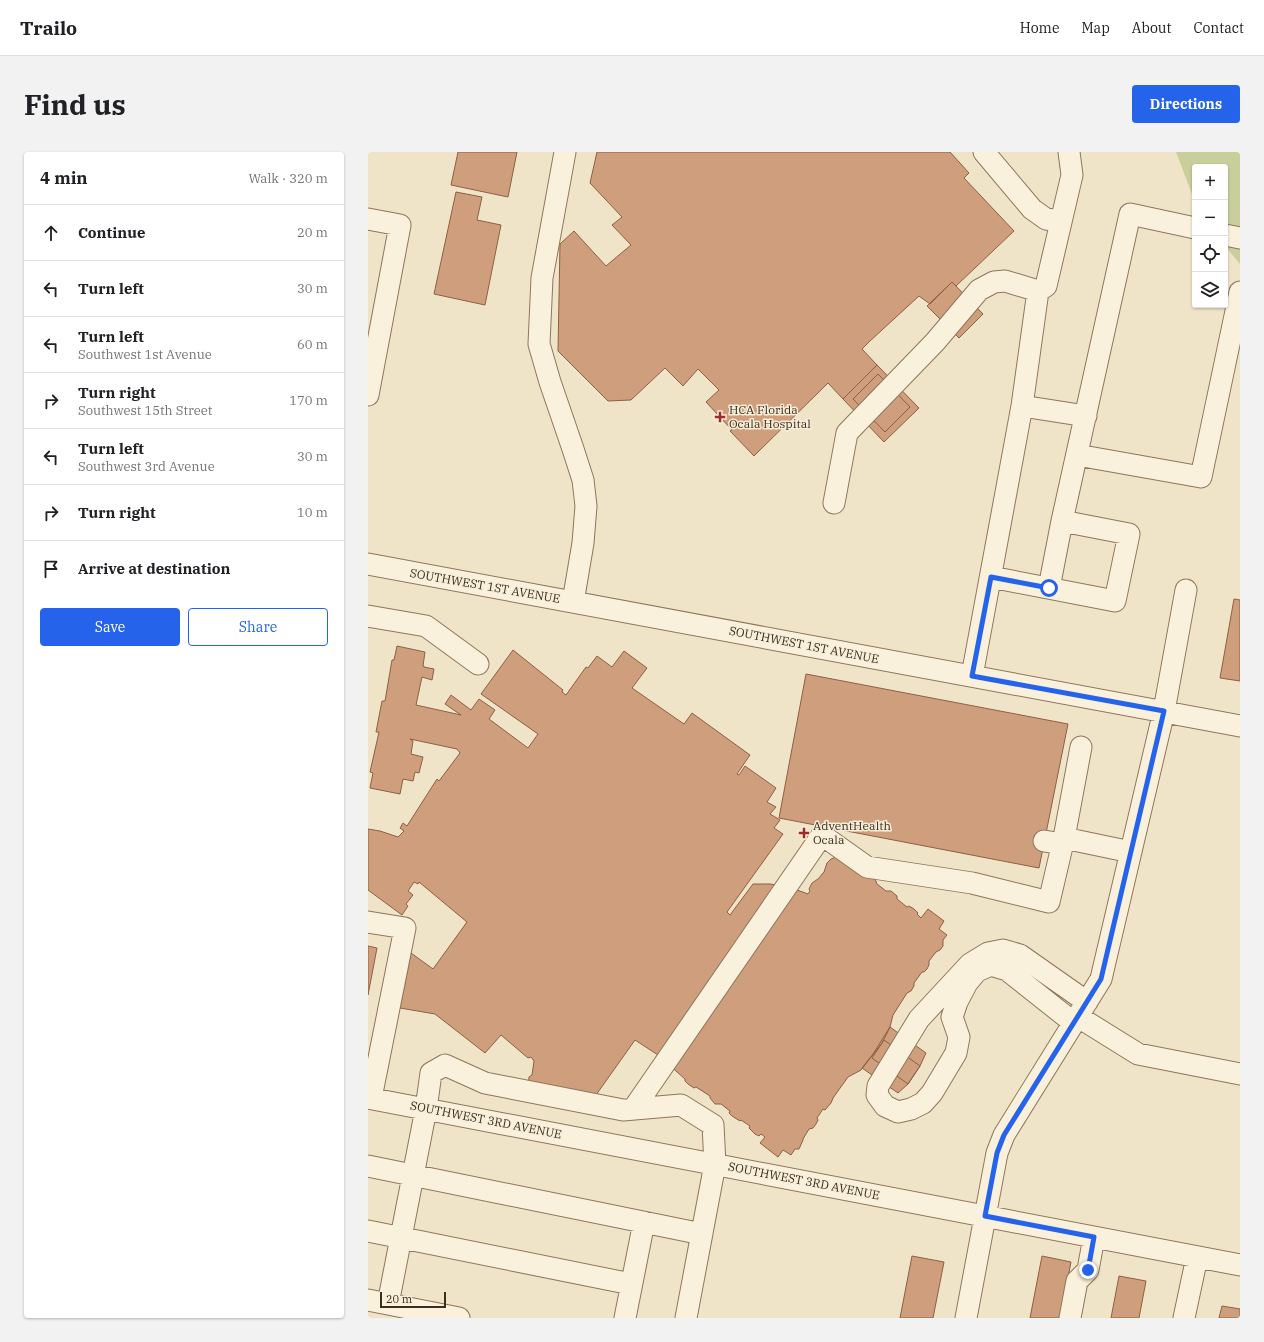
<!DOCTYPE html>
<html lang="en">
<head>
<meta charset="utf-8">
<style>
	:root { --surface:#fff; --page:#f2f2f2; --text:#202124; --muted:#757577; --line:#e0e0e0; --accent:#2563eb }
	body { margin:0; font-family:"IBM Plex Serif",serif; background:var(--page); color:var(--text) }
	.controls { position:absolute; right:12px; top:12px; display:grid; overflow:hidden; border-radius:4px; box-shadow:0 1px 3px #0004 }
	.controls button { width:36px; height:36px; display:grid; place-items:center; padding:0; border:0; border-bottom:1px solid var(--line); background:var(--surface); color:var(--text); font:20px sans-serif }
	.scale { position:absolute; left:12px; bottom:10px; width:66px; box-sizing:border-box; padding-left:4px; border:2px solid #3d2e20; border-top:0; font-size:11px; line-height:14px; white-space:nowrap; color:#3d2e20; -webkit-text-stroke:3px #f7eed8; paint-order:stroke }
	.stop { position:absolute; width:12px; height:12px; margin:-9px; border:3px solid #2563eb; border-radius:50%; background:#fff }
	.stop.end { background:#2563eb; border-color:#fff; box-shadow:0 1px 4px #0008 }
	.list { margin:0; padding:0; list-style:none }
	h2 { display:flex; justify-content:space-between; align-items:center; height:52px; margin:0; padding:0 16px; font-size:17px }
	h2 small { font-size:13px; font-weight:400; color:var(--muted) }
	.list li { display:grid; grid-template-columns:26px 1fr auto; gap:12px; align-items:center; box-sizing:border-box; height:56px; padding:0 16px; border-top:1px solid var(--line) }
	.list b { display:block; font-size:15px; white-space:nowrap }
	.list p { margin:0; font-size:13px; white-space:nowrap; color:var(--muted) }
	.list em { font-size:13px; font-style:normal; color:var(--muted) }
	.actions { display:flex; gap:8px; padding:12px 16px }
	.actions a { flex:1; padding:9px 0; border:1px solid var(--accent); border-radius:4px; text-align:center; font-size:14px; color:var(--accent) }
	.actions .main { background:var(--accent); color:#fff }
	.icon { flex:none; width:22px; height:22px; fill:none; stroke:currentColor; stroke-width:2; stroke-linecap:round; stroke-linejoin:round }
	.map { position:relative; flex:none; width:872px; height:1166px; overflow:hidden; border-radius:4px }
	header { display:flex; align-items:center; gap:24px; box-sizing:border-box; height:56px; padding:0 20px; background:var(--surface); border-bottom:1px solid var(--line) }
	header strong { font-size:19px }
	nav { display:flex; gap:22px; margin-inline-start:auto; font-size:14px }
	.intro { display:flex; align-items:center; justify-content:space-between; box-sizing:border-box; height:96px; padding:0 24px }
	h1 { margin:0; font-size:28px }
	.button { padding:10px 18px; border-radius:4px; background:var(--accent); color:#fff; font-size:14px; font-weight:700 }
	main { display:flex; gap:24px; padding:0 24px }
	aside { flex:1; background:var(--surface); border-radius:4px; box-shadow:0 1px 3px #0004 }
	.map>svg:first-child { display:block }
	.green { fill:#c9cf9b }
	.building { fill:#cf9f7d; stroke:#8d5f41 }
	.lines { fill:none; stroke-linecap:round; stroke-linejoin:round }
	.minor-casing { stroke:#8d765c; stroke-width:23 }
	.minor { stroke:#faf1dc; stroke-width:21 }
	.route { stroke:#2563eb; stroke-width:5 }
	.poi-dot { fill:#9e2a2b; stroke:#f7eed8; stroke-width:1.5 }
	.labels { text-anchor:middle; stroke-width:3; stroke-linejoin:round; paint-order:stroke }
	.poi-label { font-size:12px; fill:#3d2e20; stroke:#f7eed8; text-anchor:start }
	.street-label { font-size:12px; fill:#3d2e20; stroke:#f7eed8 }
</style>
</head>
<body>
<header>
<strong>Trailo</strong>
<nav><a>Home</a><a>Map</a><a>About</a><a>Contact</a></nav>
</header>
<div class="intro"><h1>Find us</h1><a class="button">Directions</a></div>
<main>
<aside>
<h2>4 min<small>Walk · 320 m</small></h2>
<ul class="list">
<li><svg class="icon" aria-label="ahead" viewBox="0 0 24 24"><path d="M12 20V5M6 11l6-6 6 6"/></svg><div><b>Continue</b></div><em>20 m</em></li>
<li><svg class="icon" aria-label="left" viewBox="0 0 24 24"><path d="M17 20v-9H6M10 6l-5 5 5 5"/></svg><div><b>Turn left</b></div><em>30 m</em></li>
<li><svg class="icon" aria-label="left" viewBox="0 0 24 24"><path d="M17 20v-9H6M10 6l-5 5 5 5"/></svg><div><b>Turn left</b><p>Southwest 1st Avenue</p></div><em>60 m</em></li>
<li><svg class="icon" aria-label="right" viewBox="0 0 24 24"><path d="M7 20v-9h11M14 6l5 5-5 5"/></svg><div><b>Turn right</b><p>Southwest 15th Street</p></div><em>170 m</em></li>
<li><svg class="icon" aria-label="left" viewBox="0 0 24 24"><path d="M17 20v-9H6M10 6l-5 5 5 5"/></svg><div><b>Turn left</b><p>Southwest 3rd Avenue</p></div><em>30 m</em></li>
<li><svg class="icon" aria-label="right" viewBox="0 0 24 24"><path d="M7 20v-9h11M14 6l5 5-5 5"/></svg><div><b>Turn right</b></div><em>10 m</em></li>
<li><svg class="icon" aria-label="arrive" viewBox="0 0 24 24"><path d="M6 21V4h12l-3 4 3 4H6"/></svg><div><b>Arrive at destination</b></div></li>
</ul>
<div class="actions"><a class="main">Save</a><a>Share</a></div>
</aside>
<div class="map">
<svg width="872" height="1166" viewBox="0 0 872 1166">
	<rect width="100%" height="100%" fill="#f0e4c8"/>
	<path class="green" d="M808,0H872V112L857,94V15H827V50Z"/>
	<path class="building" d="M90,0H149L140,45L83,33Z
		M229,0H582L601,21L596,26L646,79L588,134L584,130L562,152L551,144L502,189L494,197L509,213L475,247L460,231L386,304L362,279L364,278L338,250L351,238L330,217L315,234L297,216L263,248L240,249L190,199L192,92L206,79L238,114L263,93L244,73L254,65L222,31Z
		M88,40L114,45L109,68L133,73L117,153L66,142Z
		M584,130L615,162L591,186L559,154Z
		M509,213L551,256L516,290L475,247Z
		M510,222L542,255L517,280L485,247Z
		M866,447L872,448V529L852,526Z
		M29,494L57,500L55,514H56V515L66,517L64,528L54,525L48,553L93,563L77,552L83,543L103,558L111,547L127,558L121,567L160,596L170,582L113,542L145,498L195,538L194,540L198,543L218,515L220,516L229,504L244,515L256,499L279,516L264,536L316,572L324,561L382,603L369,622L371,623L377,614L408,636L399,650L408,655L402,662L412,668L406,676L415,682L359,760L362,763L385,732H402L421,735L440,742L442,739L441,737L444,731L450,727L456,720L459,711L463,707L466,706L469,702L502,723L508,729L509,732L518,739H523L529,744V747L539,755L541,754L546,757L550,761L549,762L553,766L560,757L576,769L571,777L579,783L575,788V794L572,798L568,800L561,809V813L559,817L556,820H554L546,831V834L543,839L539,841L525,863L522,875L514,891L493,918L480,925L465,946L463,951L457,958L455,957L449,966L450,968L448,972L445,976L441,977L435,987V988L431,997H427L423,1003L415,998L410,1005L392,991L397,985L393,982L391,984L387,982L381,976L382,974L373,968L372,969L364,964L361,961L362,959L353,952H347L342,946V944L328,935L326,936L320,932L317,929V927L290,903L267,888L228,943L159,949L161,925L164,923L166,909L163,905L160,906L133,883L117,901L67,862L32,856L43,801L65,817L99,770L51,730L50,732L46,730L40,739L45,743L38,752L40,754L34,763L0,738V677L12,679L30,685L36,679L32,676L35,671L39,674L69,627L71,629L92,601L89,597L42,587L45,589L43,602L55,605L51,621L47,620L45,629L35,627L32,642L2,636L5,621L2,620L11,580H8L14,549H17L24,508H26Z
		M438,522L700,572L671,716L411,666Z
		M0,794L9,796L0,843Z
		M522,875L558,901L552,914L540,932L530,941L494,916L505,902Z
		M516,888L552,914L540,932L504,906Z
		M544,1104L576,1110L565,1166H532Z
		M674,1104L703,1110L692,1166H662Z
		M751,1124L778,1129L771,1166H743Z
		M854,1154L872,1157V1166H851Z"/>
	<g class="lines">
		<defs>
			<path id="minor" d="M197,0L174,126L171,192L182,230L205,297L215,328L218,354L215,391L205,450
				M616,0L664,57L678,67L693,69
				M0,67L32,73L0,243
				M857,83L872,86
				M654,254L718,264
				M709,303L833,325L872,140
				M466,351L479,281L567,190L611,138L626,130L637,129L670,139
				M694,369L762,62L827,76
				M0,412L872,574
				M623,425L747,449L761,382L694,369L681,436
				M0,464L58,474L110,512
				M604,524L654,254L670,139L678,134L704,23L701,0
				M696,686L713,595
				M676,689L695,692
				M0,770L37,776L3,946
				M709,864L770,902L872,922
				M706,871L639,818L623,813L609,819L599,831L589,850L584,865L591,885L588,901L564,941L555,951L543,957L530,960L517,954L509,943L510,934L551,867L602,812L620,801L635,798L652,803L719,850
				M0,946L872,1113
				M266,956L454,683L499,715L604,731L681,750L696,686L763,700
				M0,1014L334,1082
				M0,1079L263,1132
				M0,1148L20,1152L58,957L63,921L77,913L117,931L255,958L313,953L345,973L347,1012L318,1166
				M20,1152L91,1166
				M257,1166L276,1070
				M598,1166L629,1001L636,983L733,827L796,559L818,438
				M702,1166L709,1129L720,1118L726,1085
				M816,1166L829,1105"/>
		</defs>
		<use href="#minor" class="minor-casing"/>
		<use href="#minor" class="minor"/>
	</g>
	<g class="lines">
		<path class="route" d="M681,436L623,425L604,524L796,559L733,827L636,983L629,1001L617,1064L726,1085L720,1118"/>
	</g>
	<g class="poi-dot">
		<path d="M350 259h4v4h4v4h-4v4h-4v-4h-4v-4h4z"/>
		<path d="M434 675h4v4h4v4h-4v4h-4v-4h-4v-4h4z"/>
	</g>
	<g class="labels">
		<g class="poi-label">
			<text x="361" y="262">HCA Florida<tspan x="361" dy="14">Ocala Hospital</tspan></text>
			<text x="445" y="678">AdventHealth<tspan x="445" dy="14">Ocala</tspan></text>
		</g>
		<g class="street-label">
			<text transform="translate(117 434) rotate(10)" y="4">SOUTHWEST 1ST AVENUE</text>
			<text transform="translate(436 493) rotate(11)" y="4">SOUTHWEST 1ST AVENUE</text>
			<text transform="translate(118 968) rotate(11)" y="4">SOUTHWEST 3RD AVENUE</text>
			<text transform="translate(436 1029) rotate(11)" y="4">SOUTHWEST 3RD AVENUE</text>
		</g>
	</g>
</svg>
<div class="controls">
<button>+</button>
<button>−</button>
<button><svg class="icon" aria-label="locate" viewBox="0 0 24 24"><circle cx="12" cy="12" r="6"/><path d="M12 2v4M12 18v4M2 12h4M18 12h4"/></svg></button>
<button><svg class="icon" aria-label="layers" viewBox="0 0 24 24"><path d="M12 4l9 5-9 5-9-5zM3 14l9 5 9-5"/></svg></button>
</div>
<div class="scale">20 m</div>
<div class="stop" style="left:681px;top:436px"></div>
<div class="stop end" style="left:720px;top:1118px"></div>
</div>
</main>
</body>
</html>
